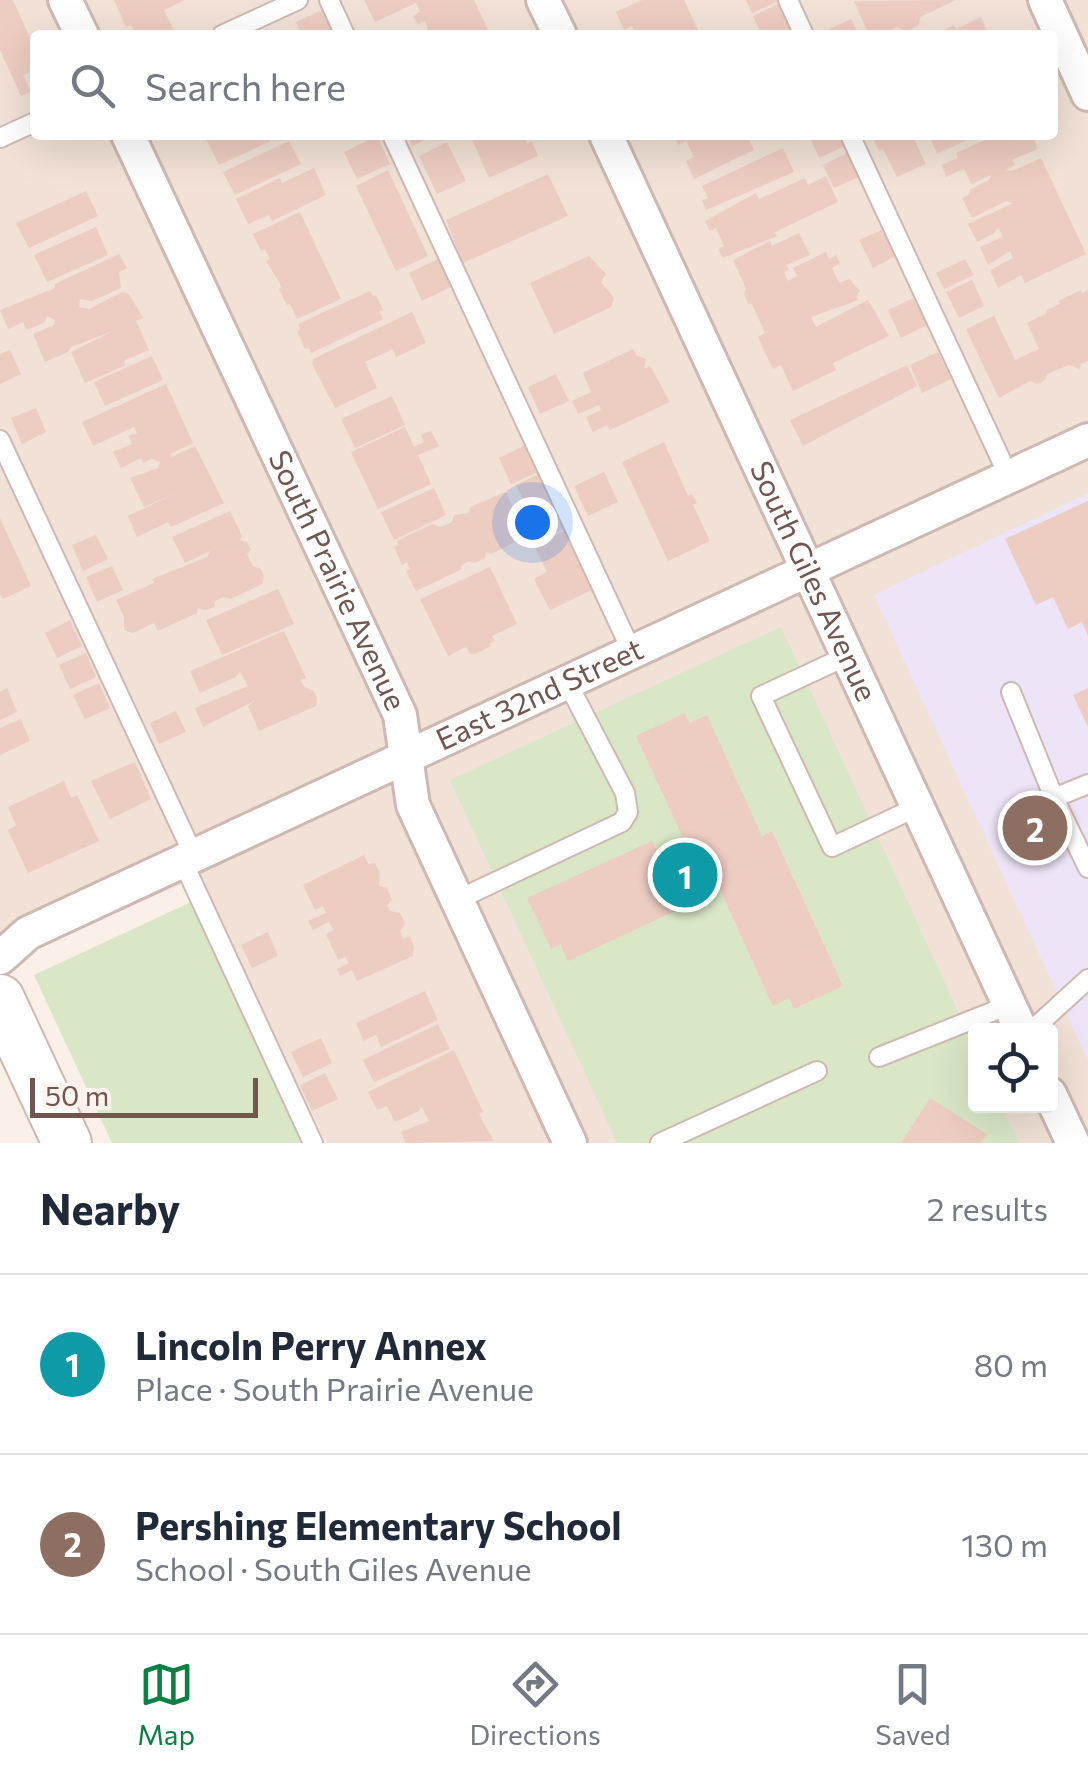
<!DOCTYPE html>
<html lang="en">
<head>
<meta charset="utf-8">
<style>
	:root { --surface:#fff; --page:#f6f6f7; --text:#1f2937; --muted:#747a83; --line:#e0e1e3; --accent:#0b8043 }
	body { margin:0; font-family:Commissioner,sans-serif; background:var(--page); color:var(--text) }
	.controls { position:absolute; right:30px; bottom:30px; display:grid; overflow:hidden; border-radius:10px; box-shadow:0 10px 40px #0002 }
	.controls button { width:90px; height:90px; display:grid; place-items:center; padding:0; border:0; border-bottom:2px solid var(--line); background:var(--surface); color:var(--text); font:50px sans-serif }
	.scale { position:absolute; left:30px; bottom:25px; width:228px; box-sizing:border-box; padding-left:10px; border:5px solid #72554e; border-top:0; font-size:28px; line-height:35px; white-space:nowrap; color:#72554e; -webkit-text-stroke:8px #fdf4ed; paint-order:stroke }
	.you { position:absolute; left:532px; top:522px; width:35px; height:35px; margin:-25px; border:8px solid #fff; border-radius:50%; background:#1a73e8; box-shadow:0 0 0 15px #1a73e833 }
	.badge { display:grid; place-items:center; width:65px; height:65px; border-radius:50%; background:var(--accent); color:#fff; font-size:32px; font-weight:700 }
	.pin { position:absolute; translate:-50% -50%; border:5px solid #fff; box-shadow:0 2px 10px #0006 }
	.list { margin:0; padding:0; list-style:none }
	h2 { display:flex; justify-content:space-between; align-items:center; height:130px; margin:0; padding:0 40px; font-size:42px }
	h2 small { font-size:32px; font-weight:400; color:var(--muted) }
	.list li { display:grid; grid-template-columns:65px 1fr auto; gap:30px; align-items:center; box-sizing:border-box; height:180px; padding:0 40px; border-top:2px solid var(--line) }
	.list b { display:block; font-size:38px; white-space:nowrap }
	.list p { margin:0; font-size:32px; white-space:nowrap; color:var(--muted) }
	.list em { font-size:32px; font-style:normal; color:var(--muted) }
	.icon { flex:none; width:55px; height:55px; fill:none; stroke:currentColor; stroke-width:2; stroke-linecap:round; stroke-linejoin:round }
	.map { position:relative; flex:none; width:1088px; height:1143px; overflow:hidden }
	.search { position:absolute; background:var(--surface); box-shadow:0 10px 40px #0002; left:30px; right:30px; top:30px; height:110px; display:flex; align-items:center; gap:25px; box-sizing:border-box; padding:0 35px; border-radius:10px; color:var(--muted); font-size:38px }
	.sheet { height:490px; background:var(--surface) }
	nav { display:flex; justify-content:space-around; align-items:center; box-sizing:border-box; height:140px; border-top:2px solid var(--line); background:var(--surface); font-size:28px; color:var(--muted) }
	nav a { display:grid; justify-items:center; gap:5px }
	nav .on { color:var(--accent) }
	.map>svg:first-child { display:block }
	.residential { fill:#f1e1d6; fill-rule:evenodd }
	.education { fill:#ede4f7 }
	.green { fill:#d9e7c7; fill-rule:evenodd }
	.building { fill:#edccc1 }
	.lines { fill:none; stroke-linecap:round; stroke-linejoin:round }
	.lane-casing { stroke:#cdb9b1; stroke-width:22 }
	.street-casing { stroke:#cdb9b1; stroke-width:38 }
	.secondary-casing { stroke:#d0b8af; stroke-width:52 }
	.lane { stroke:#fff; stroke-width:18 }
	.street { stroke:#fff; stroke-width:32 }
	.secondary { stroke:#fff; stroke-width:48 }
	.labels { text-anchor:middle; stroke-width:9; stroke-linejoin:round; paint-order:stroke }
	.street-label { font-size:30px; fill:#72554e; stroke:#fdf4ed }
</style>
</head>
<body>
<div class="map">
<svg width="1088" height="1143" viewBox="0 0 1088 1143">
	<rect width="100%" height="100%" fill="#faf0e7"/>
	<path class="residential" d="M0,0H1088V1143H326L200,876L0,964ZM35,35H1053V135H35ZM976,1030H1050V1106H976Z"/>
	<path class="education" d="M1088,493V1061L874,595Z"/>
	<path class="green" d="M781,627L975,1048L976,1106H1002L1019,1143H981L986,1134L901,1143H617L450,780ZM685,713L762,836L773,832L843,986L794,1009L789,998L773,1006L720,890L569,960L560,944L550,948L528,899L660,859L680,850L685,859L691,855L636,736Z
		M191,902L304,1143H112L34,975Z"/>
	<path class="building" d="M0,0H13L35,49V70L23,75L31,92L21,96L0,50Z
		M114,0H185L164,10L176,35H136L131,25L126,27Z
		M364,0H474L488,30L478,35H417L428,29L425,21L418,24L413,16L420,12L416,3L375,22Z
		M642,0H684L700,35H636L632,26L624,30L616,12Z
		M746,0H781L752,13Z
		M956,0L920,17L919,25L906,32L897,27L880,35H869L854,1Z
		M780,3L792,30L783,35H762L753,16Z
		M322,10L334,35H302L296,22Z
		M981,17L989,35H933L954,25L956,29Z
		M851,19L859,35H825L823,32Z
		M204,135H268L271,141L219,165Z
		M407,135H436L412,146Z
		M470,135H523L527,144L532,141L538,156L489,178Z
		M673,135H747L754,150L694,179L686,161L694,157L686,141L678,145Z
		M809,135H840L845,146L819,158Z
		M871,135H912L926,164L897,177L883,149L879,151Z
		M929,135H978L937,154Z
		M996,135H1032L1038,149L1012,160L1015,165L1006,170L1012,171L1041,158L1086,254L1025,283L1021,275L998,288L990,270L1013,258L1010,251L988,265L980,247L1003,237L998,228L993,234L977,242L968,224L1013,203L1006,201L972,218L962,198L970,194L969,190L989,180L991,175L971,184L964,169L946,177L942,165L958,158L956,153Z
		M377,136L390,164L357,179L344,152Z
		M289,141L301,164L235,195L223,172Z
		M447,142L466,181L437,194L419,156Z
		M783,148L794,172L706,210L702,200L708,198L702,186Z
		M851,151L863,175L834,188L823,165Z
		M314,168L326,195L272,221L269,215L248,224L236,199L280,178L282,183Z
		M388,170L428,256L396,271L356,186Z
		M548,174L568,216L463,263L446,220Z
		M826,176L838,202L775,232L777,236L723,258L718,249L724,246L716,228L710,231L705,221L756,193L759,199L805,178L808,185Z
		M86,191L98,216L29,248L16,223Z
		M300,212L341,299L297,319L290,304L287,305L279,289L282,287L266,261L270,259L265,249L261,251L253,234Z
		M96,227L108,255L47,282L34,255Z
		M888,227L900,254L873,268L859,240Z
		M799,233L810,255L786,265L789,270L784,272L788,281L797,276L793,268L826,252L829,259L836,255L840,263L832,268L839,283L849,279L860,291L856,296L858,300L811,317L816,327L868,300L889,336L833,363L836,370L793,391L781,365L773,369L758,337L765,333L752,304H748L744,294L746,288L733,260L770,241L772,246Z
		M119,254L127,268L119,272L121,288L92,301L80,299L79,307L89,309L122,292L129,294L143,318L136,321L149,350L125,360L124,366L85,383L71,352L113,331L71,347L68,352L45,362L33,334L54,325L55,320L47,316L45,322L27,330L23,322L8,329L0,310L55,288V284Z
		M589,256L606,274L601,282L614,298L611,307L554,334L530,283Z
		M440,258L453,286L422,301L409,273Z
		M965,259L974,275L944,289L936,273Z
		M972,280L984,306L959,318L946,292Z
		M1081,290L1082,293L1088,290V361L1081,364L1080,369L1069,365L1047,374L1045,380L1037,384L1030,381L999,398L966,329L994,316L1015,360L1039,349L1027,323L1047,313L1046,310L1060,304L1058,301Z
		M370,291L373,296L376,295L383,310L379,311L383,319L311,353L309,348L305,349L297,331L300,330L298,324Z
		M916,297L929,324L901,338L888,310Z
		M412,312L426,343L396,357L393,349L365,362L377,388L335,408L312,364L313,359Z
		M633,349L637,356L646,359L644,369L650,366L670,402L610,430L607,425L593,432L586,417L601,410L599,405L578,414L572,401L591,392L583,373Z
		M10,350L21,374L0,384V354Z
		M938,352L951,379L922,393L910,365Z
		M152,356L163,380L105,406L94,382Z
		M907,365L917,386L803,446L790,420Z
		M556,374L569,401L540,414L528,387Z
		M166,384L193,443L170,454L171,457L195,446L224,503L171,527L168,522L137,537L128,516L180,491L144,507L130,478L158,468L160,462L152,459L143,463L141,458L121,468L113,452L132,444L129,436L137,433L134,427L93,446L82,422Z
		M392,396L405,425L355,448L341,419Z
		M36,408L46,432L22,444L11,418Z
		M405,427L414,447L424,442L421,435L431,431L439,446L418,455L431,484L378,509L351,452Z
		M664,442L688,496L692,494L697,503L693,505L710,541L668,561L622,462Z
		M525,445L538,472L511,484L499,458Z
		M542,472L555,499L529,511L516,485Z
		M604,472L618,502L588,516L574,486Z
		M434,488L446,515L394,540L381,512Z
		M506,492L526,536L492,554L486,552L485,558L475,563L469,561L461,566L462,569L416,591L406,571L410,569L407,562L402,565L394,547L398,545L397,541L432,524L441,527L452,522L454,515L469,513L470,507Z
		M555,500L568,527L542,539L530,513Z
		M1088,501V636L1082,622L1068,629L1053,597L1036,605L1005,539Z
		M230,511L242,536L240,540L247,542L251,550L247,554L253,566L261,569L264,577L262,584L231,599L224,597L215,601L214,607L206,610L198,608L197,613L158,631L154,623L133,633L124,630V617L116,600L154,583L152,579L207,557L210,551L185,563L172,537Z
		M0,518L31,586L3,599L0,594Z
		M564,531L592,590L550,610L534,579L547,572L534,545Z
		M96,535L108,559L83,571L72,545Z
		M112,566L123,590L97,602L86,577Z
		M490,567L517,624L492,636L495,641L490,643L491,646L475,654H470L466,647L448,656L420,599Z
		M278,589L294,624L222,655L206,620Z
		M70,620L82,646L57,658L45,633Z
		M284,631L306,678L301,680L304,687L314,691L317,698L316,706L259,731L248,706L256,700L203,727L195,708L248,686L240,671L236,677L200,693L190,671Z
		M86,653L96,677L70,689L59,665Z
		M99,683L110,708L85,719L73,695Z
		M7,688L17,712L0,720V692Z
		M1088,688V727L1073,695Z
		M176,711L186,732L159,744L150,723Z
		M685,713L690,723L707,715L762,836L772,831L843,986L794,1009L789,998L773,1006L720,890L568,961L560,944L551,949L527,898L652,841L660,859L680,850L685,859L691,855L636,736Z
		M21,719L30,741L0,755V728Z
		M135,762L151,799L110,819L91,781Z
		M64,781L71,798L77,795L99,841L28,873L8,830L16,825L8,807Z
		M364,855L368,864L375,863L380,874L379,886L387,888L392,900L387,905L390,911L400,913L405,924L400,931L403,939L410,936L414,947L413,956L357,981L352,970L340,976L337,969L349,963L345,957L338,960L326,934L334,930L329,922L313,930L308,921L326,913L323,906L315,910L303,885Z
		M268,932L278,956L252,968L241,945Z
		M425,991L438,1020L381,1047L376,1035L363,1041L356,1023Z
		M438,1024L450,1049L374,1082L363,1060Z
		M321,1038L332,1063L303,1077L291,1052Z
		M454,1050L483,1112L479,1114L483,1122L494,1141L406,1143L401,1132L429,1121L421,1106L419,1111L395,1122L387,1106L377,1110L368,1092Z
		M325,1073L338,1099L312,1111L300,1085Z
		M930,1098L987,1134L981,1143H901Z"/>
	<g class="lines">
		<defs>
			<path id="lane" d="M329,0L345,35
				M788,0L804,35
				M222,35L298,0
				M392,135L632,652
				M850,135L1009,477
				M0,138L35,122
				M0,440L194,856
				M847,656L761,696L832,847L917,807
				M1011,692L1054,798L1088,868
				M1054,798L1088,784
				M183,862L313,1143
				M457,900L622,822L628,812L625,793L567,682
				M1032,1030L1088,979
				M879,1057L1009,1005
				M660,1143L817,1071"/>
			<g id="street">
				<path d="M65,0L82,35"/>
				<path d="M543,0L560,35"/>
				<path d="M1045,0L1088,94"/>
				<path id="s1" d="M128,135L400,715L413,805L570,1143"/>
				<path id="s2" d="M606,135L1021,1030"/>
				<path id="s3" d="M0,958L28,933L1088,440"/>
				<path d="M1050,1094L1073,1143"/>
			</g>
			<path id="secondary" d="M0,999L67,1143"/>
		</defs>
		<use href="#lane" class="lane-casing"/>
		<use href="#street" class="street-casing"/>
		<use href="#secondary" class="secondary-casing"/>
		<use href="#lane" class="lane"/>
		<use href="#street" class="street"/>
		<use href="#secondary" class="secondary"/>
	</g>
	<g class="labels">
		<g class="street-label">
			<text dy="10" stroke="none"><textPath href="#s1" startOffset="492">South Prairie Avenue</textPath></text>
			<text dy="10" stroke="none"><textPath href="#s2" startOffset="492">South Giles Avenue</textPath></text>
			<text dy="10" stroke="none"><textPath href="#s3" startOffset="602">East 32nd Street</textPath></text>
		</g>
	</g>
</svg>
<div class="controls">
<button><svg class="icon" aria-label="locate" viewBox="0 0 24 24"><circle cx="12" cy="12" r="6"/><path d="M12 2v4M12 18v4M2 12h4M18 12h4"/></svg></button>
</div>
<div class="scale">50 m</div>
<div class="you"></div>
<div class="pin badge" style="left:685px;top:875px;background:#0f9aa8">1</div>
<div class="pin badge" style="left:1035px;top:828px;background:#8d6e63">2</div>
<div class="search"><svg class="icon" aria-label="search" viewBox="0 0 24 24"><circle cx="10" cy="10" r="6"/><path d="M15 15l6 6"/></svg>Search here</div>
</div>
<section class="sheet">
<h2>Nearby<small>2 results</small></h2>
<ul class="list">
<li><span class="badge" style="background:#0f9aa8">1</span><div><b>Lincoln Perry Annex</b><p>Place · South Prairie Avenue</p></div><em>80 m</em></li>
<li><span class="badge" style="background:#8d6e63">2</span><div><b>Pershing Elementary School</b><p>School · South Giles Avenue</p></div><em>130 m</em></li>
</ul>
</section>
<nav>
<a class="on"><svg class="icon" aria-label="map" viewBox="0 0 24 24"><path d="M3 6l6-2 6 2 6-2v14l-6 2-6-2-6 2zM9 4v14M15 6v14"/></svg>Map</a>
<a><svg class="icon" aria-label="directions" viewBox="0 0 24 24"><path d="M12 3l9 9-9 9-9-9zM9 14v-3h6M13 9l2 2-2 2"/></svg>Directions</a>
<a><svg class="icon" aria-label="saved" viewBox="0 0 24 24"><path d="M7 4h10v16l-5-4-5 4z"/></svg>Saved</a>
</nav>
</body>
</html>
